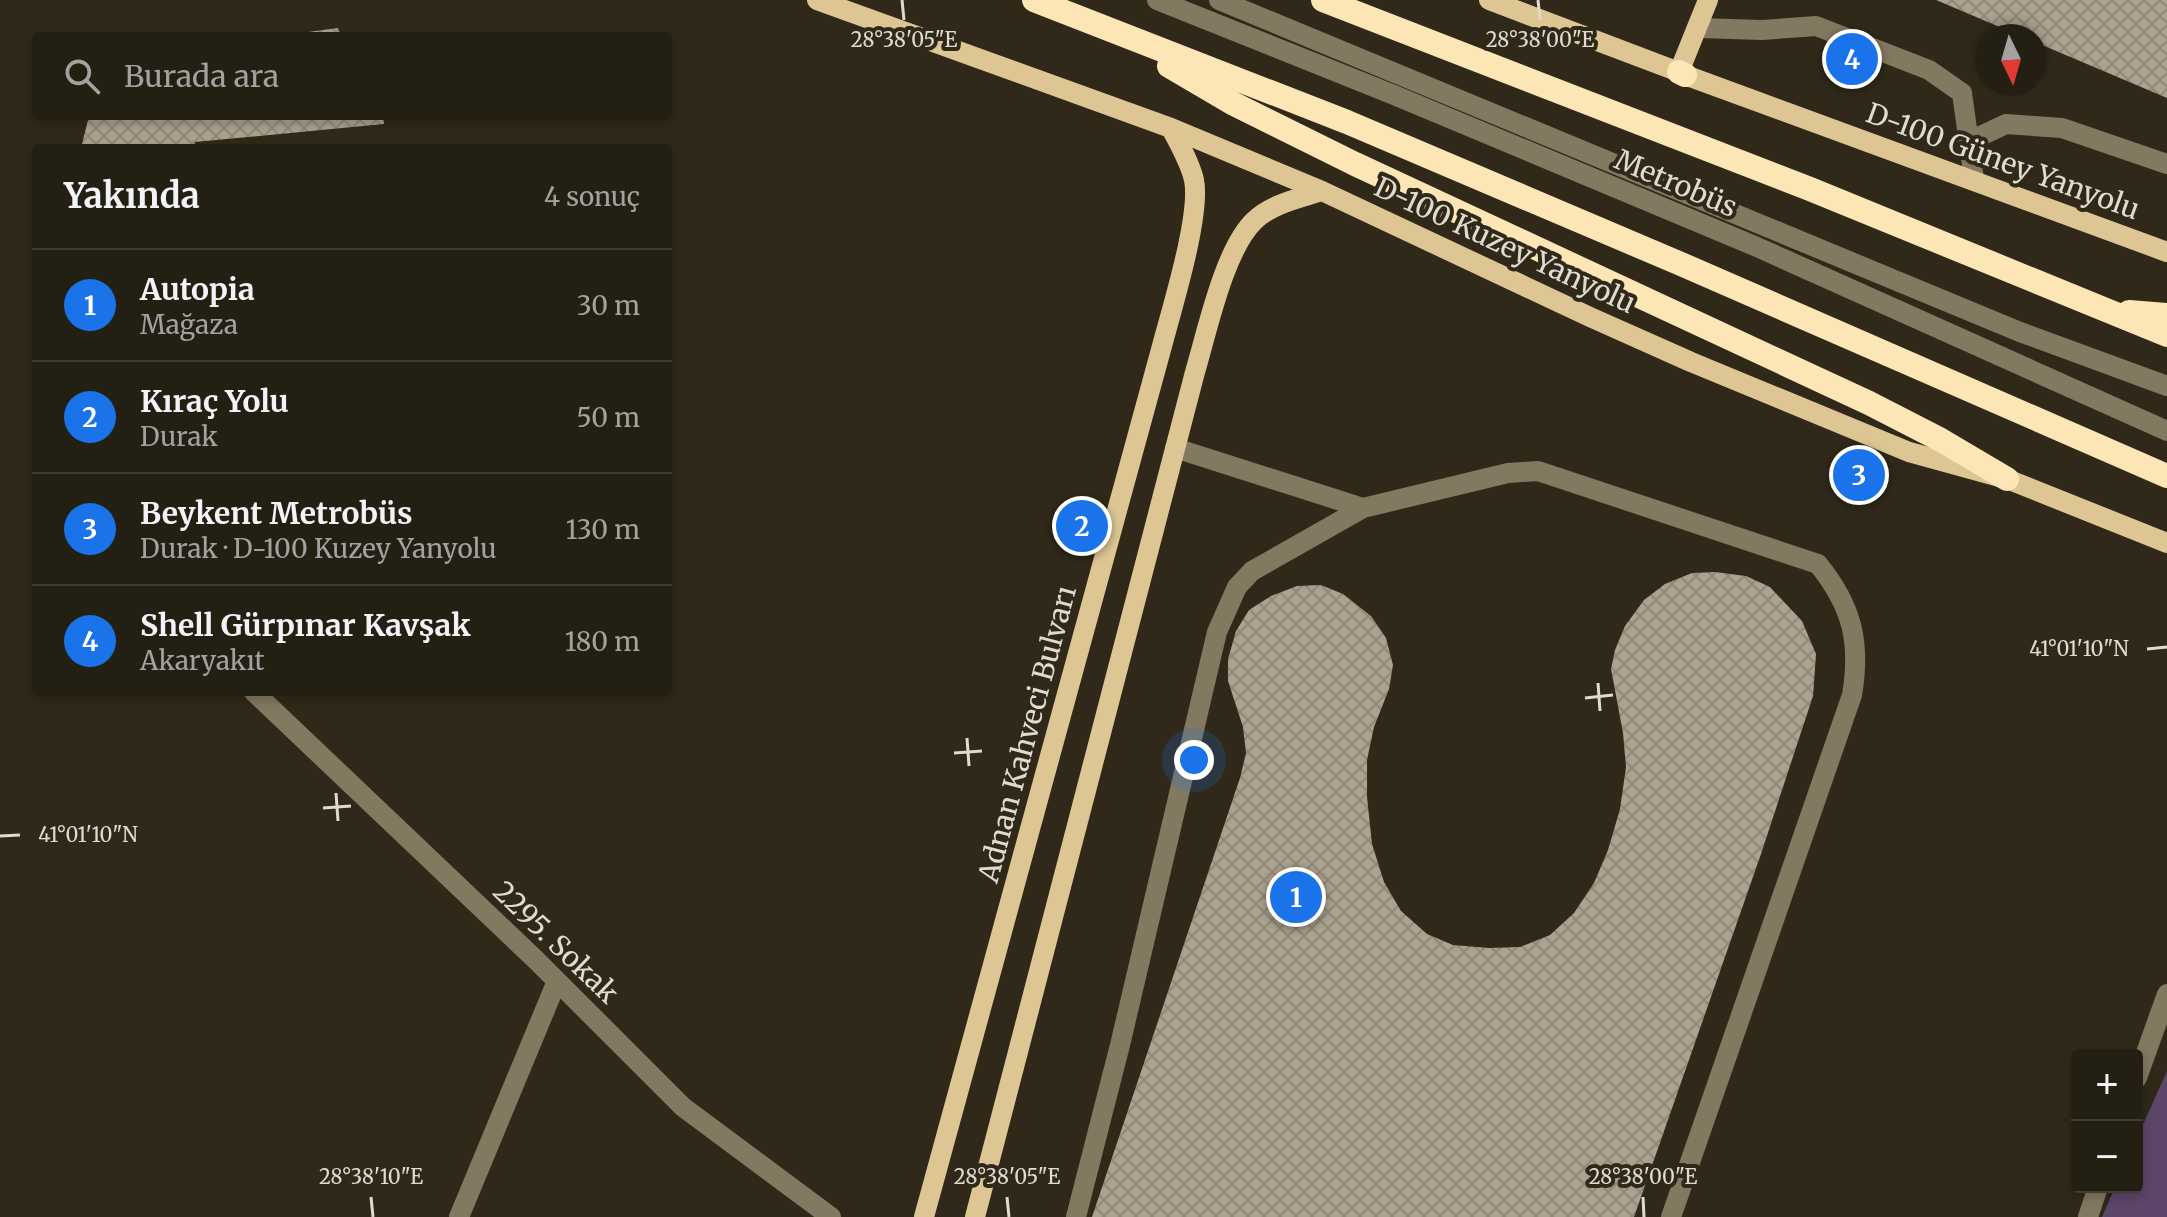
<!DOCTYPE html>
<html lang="tr">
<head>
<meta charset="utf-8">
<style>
	:root { --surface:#241f13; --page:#302c21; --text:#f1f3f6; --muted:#a3a2a0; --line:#413d33; --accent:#1a73e8 }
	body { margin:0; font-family:Merriweather,serif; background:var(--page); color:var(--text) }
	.controls { position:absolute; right:24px; bottom:24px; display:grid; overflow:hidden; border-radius:8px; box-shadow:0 4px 12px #0003 }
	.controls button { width:72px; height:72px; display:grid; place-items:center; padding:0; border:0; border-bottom:2px solid var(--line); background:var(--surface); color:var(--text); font:40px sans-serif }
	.compass { position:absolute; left:1975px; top:24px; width:72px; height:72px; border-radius:50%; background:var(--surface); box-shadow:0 4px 12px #0003; rotate:175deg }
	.you { position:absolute; left:1194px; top:760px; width:28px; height:28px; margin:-20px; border:6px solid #fff; border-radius:50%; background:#1a73e8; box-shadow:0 0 0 12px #1a73e833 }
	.badge { display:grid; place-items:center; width:52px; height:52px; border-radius:50%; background:var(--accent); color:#fff; font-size:26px; font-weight:700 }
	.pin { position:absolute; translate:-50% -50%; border:4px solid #fff; box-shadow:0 2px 8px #0006 }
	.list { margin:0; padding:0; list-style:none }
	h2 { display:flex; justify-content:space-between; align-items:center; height:104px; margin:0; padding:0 32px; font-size:34px }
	h2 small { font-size:26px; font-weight:400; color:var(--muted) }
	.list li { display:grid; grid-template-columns:52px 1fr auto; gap:24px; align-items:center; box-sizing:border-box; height:112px; padding:0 32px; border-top:2px solid var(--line) }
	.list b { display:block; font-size:30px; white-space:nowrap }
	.list p { margin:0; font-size:26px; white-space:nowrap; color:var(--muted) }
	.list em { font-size:26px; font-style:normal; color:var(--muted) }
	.icon { flex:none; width:44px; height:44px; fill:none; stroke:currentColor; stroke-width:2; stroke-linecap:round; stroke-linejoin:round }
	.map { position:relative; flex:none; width:2167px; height:1217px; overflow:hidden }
	.search { position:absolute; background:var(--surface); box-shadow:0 4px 12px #0003; left:32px; top:32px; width:640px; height:88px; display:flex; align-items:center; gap:20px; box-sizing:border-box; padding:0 28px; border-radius:8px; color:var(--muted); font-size:30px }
	.panel { position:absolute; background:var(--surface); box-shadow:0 4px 12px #0003; left:32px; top:144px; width:640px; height:552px; border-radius:8px }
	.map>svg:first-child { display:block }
	.park { fill:#5c4669 }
	.building { fill:url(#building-cross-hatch) }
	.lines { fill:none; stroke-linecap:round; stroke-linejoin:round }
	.minor { stroke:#837860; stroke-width:20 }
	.major { stroke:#ddc693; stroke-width:20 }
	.highway { stroke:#fce6b5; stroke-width:24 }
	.ticks { fill:none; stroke:#e0dbd1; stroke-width:3 }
	.labels { text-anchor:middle; stroke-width:8; stroke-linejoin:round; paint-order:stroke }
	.street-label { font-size:28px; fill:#e0dbd1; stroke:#302919 }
	.ticks-label { font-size:20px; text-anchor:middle; fill:#e0dbd1; stroke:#302919; stroke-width:8; stroke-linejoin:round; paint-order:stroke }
</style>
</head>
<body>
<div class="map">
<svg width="2167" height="1217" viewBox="0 0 2167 1217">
	<defs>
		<pattern id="building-cross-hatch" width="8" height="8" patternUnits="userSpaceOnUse" patternTransform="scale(2)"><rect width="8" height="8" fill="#aaa18e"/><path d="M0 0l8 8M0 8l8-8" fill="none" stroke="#90897a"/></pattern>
	</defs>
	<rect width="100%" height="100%" fill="#302919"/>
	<path class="park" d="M2167,1071V1217H2102L2115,1187H2137V1138Z"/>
	<path class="building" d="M1936,0H2167V98L2035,42V36H2021Z
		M338,28L341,36H293V34Z
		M89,116H383L384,124L195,142L194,148H81Z
		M1715,572L1746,576L1770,587L1802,621L1816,654L1813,696L1761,854L1634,1217H1092L1240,778L1246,753L1243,727L1228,681V659L1236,631L1249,610L1271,596L1297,586L1321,585L1343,594L1371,616L1386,638L1393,665L1389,689L1374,727L1367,760V797L1372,844L1384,882L1401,911L1427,934L1453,945L1489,948L1520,947L1550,935L1574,913L1594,883L1608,850L1620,809L1626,767L1623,733L1611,669L1615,650L1625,626L1644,600L1665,584L1692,573Z"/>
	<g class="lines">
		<path class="minor" d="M1157,0L1394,95L1757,247L2167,431
			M1219,0L2020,332L2167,386
			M1699,28L1762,30L1816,26L1929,70L1962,93L1974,179
			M1968,142L2006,124L2062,128L2167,164
			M1175,448L1363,508L1508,473L1538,471L1818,564C1852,606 1861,642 1852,695L1671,1217
			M254,692L535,959L683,1107L831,1217
			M2137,1078L2167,994
			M459,1217L557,981
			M1076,1217L1120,1045L1217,632L1237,587L1252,571L1363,508
			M2088,1217L2098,1187"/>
		<path class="major" d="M817,0L1171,128L1322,191L1590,317L1691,362L1909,452L2007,479L2167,543
			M1489,0L1679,72L1708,0
			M1685,75L2167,252
			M924,1217L1162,346C1172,308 1201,215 1194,180C1190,162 1179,144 1171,128
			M975,1217L1195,372C1207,332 1224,250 1254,221C1271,204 1300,198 1322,191"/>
		<path class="highway" d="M1034,0L1347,122L1681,264L2167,476
			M1323,0L1810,189L2167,335
			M1169,66L1232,103L1355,164L1869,403L1941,440L2007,479
			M1679,72L1685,75
			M2129,312L2167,315"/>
	</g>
	<path class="ticks" d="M902,0L904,20M1538,0L1540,20M2147,649L2167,647M1598,683L1600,711M1585,698L1613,695M967,738L969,766M954,753L982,751M336,793L338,821M323,808L351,806M0,836L20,835M371,1197L373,1217M1007,1197L1009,1217M1643,1197L1644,1217"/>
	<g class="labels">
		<g class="street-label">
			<text transform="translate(2003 161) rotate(20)" y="10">D-100 Güney Yanyolu</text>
			<text transform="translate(1676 183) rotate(23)" y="10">Metrobüs</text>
			<text transform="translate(1505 245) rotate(25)" y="10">D-100 Kuzey Yanyolu</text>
			<text transform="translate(1027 734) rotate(-75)" y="10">Adnan Kahveci Bulvarı</text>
			<text transform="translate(556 942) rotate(44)" y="10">2295. Sokak</text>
		</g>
	</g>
	<g class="ticks-label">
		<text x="904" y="47">28°38'05"E</text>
		<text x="1540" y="47">28°38'00"E</text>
		<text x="2079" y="656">41°01'10"N</text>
		<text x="88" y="842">41°01'10"N</text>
		<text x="371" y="1184">28°38'10"E</text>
		<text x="1007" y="1184">28°38'05"E</text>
		<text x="1643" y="1184">28°38'00"E</text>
	</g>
</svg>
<div class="controls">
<button>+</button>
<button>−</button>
</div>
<svg class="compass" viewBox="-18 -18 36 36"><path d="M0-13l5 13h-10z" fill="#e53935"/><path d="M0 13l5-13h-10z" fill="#a3a2a0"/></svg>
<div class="you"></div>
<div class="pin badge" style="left:1296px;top:897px">1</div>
<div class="pin badge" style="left:1082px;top:526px">2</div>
<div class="pin badge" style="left:1859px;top:475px">3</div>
<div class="pin badge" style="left:1852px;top:59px">4</div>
<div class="search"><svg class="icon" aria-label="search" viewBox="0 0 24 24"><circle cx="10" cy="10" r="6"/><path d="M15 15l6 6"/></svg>Burada ara</div>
<section class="panel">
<h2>Yakında<small>4 sonuç</small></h2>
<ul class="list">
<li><span class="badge">1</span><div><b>Autopia</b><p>Mağaza</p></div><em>30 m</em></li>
<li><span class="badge">2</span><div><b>Kıraç Yolu</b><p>Durak</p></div><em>50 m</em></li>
<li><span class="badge">3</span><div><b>Beykent Metrobüs</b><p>Durak · D-100 Kuzey Yanyolu</p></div><em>130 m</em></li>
<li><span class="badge">4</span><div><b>Shell Gürpınar Kavşak</b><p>Akaryakıt</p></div><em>180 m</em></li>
</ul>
</section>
</div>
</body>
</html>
